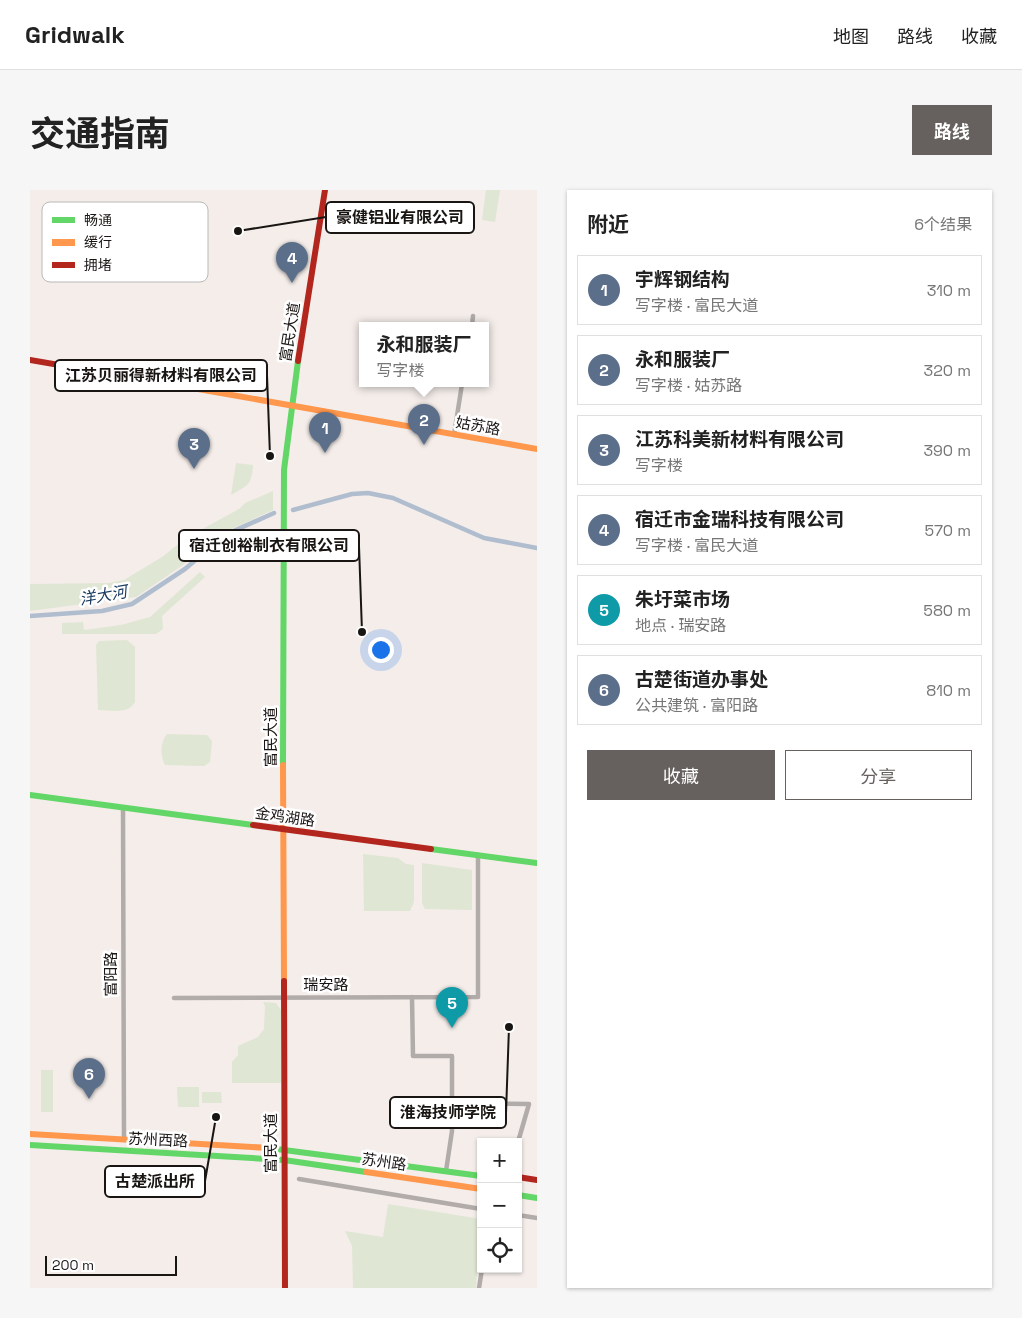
<!DOCTYPE html>
<html lang="zh">
<head>
<meta charset="utf-8">
<style>
	:root { --surface:#fff; --page:#f6f6f6; --text:#222; --muted:#767676; --line:#e0e0e0; --accent:#66615e }
	body { margin:0; font-family:"Space Grotesk","Noto Sans SC",sans-serif; background:var(--page); color:var(--text) }
	.controls { position:absolute; right:15px; bottom:15px; display:grid; overflow:hidden; border-radius:0px; box-shadow:0 1px 4px #0004 }
	.controls button { width:45px; height:45px; display:grid; place-items:center; padding:0; border:0; border-bottom:1px solid var(--line); background:var(--surface); color:var(--text); font:25px sans-serif }
	.scale { position:absolute; left:15px; bottom:12px; width:132px; box-sizing:border-box; padding-left:5px; border:2px solid #191513; border-top:0; font-size:14px; line-height:18px; white-space:nowrap; color:#191513; -webkit-text-stroke:4px #fff; paint-order:stroke }
	.you { position:absolute; left:350px; top:459px; width:18px; height:18px; margin:-12px; border:4px solid #fff; border-radius:50%; background:#1a73e8; box-shadow:0 0 0 8px #1a73e833 }
	.badge { display:grid; place-items:center; width:32px; height:32px; border-radius:50%; background:var(--accent); color:#fff; font-size:16px; font-weight:700 }
	.pin { position:absolute; translate:-50% -41px; filter:drop-shadow(0 1px 2px #0008) }
	.pin::after { content:''; position:absolute; top:26px; width:18px; height:15px; background:inherit; clip-path:polygon(0 0,100% 0,50% 100%) }
	.popup { position:absolute; left:329px; top:132px; width:130px; height:65px; box-sizing:border-box; display:grid; place-content:center; border-radius:0px; background:var(--surface); filter:drop-shadow(0 1px 4px #0005); font-size:16px; white-space:nowrap; color:var(--muted) }
	.popup b { font-size:19px; color:var(--text) }
	.popup::after { content:''; position:absolute; left:50%; top:100%; margin-left:-10px; border:10px solid transparent; border-top-color:var(--surface) }
	.list { margin:0; padding:0; list-style:none }
	h2 { display:flex; justify-content:space-between; align-items:center; height:65px; margin:0; padding:0 20px; font-size:21px }
	h2 small { font-size:16px; font-weight:400; color:var(--muted) }
	.list li { display:grid; grid-template-columns:32px 1fr auto; gap:15px; align-items:center; box-sizing:border-box; height:70px; margin:0 10px 10px; padding:0 10px; border:1px solid var(--line); border-radius:0px }
	.list b { display:block; font-size:19px; white-space:nowrap }
	.list p { margin:0; font-size:16px; white-space:nowrap; color:var(--muted) }
	.list em { font-size:16px; font-style:normal; color:var(--muted) }
	.actions { display:flex; gap:10px; padding:15px 20px }
	.actions a { flex:1; padding:11px 0; border:1px solid var(--accent); border-radius:0px; text-align:center; font-size:18px; color:var(--accent) }
	.actions .main { background:var(--accent); color:#fff }
	.icon { flex:none; width:28px; height:28px; fill:none; stroke:currentColor; stroke-width:2; stroke-linecap:round; stroke-linejoin:round }
	.map { position:relative; flex:none; width:507px; height:1098px; overflow:hidden; border-radius:0px }
	header { display:flex; align-items:center; gap:30px; box-sizing:border-box; height:70px; padding:0 25px; background:var(--surface); border-bottom:1px solid var(--line) }
	header strong { font-size:24px }
	nav { display:flex; gap:28px; margin-inline-start:auto; font-size:18px }
	.intro { display:flex; align-items:center; justify-content:space-between; box-sizing:border-box; height:120px; padding:0 30px }
	h1 { margin:0; font-size:35px }
	.button { padding:12px 22px; border-radius:0px; background:var(--accent); color:#fff; font-size:18px; font-weight:700 }
	main { display:flex; gap:30px; padding:0 30px }
	aside { flex:1; background:var(--surface); border-radius:0px; box-shadow:0 1px 4px #0004 }
	.map>svg:first-child { display:block }
	.green { fill:#e0e6d4 }
	.lines { fill:none; stroke-linecap:round; stroke-linejoin:round }
	.canal { stroke:#afbdce; stroke-width:4.5 }
	.street { stroke:#b1aca9; stroke-width:4.5 }
	.fast { stroke:#63d668; stroke-width:6 }
	.slow { stroke:#ff974d; stroke-width:6 }
	.jam { stroke:#b3261e; stroke-width:6 }
	.labels { text-anchor:middle; stroke-width:5; stroke-linejoin:round; paint-order:stroke }
	.street-label { font-size:15px; fill:#191513; stroke:#fff }
	.water-label { font-size:16px; font-style:italic; fill:#1b3c61; stroke:#fff }
	.key { fill:#fff; stroke:#bab9b8; stroke-width:1 }
	.key-label { font-size:14px; fill:#191513 }
	.leader { fill:none; stroke:#191513; stroke-width:2 }
	.callout-dot { fill:#191513; stroke:#fff; stroke-width:2 }
	.callout { fill:#fff; stroke:#191513; stroke-width:2 }
	.callout-label { font-size:16px; text-anchor:middle; font-weight:bold; fill:#191513 }
</style>
</head>
<body>
<header>
<strong>Gridwalk</strong>
<nav><a>地图</a><a>路线</a><a>收藏</a></nav>
</header>
<div class="intro"><h1>交通指南</h1><a class="button">路线</a></div>
<main>
<div class="map">
<svg width="507" height="1098" viewBox="0 0 507 1098">
	<rect width="100%" height="100%" fill="#f4edea"/>
	<path class="green" d="M456,0H470L465,32L452,30Z
		M206,273L223,275C222,295 217,296 201,305Z
		M243,301V320L187,346L153,375L106,407L0,421V394L79,393L94,390L132,367L156,348L209,319L215,313Z
		M170,382L175,387L132,426L133,439L126,444H32V433L53,432L54,440L91,435L120,427Z
		M97,450L105,457V512C98,525 81,520 68,520L66,455L69,451Z
		M137,544L177,545L182,551L180,572L174,576L135,575C130,566 130,552 137,544Z
		M333,664L368,668L376,674L384,675V712L380,721H334Z
		M392,673L442,680V720L395,719L392,713Z
		M233,812L246,813L251,820V893H202V872L208,865V856L228,847L234,839L235,816Z
		M11,880H23V922H11Z
		M147,897H169V917H148Z
		M172,902H191L192,913H172Z
		M358,1014L451,1029C451,1052 447,1075 446,1098H323L322,1056L315,1041L353,1047Z"/>
	<g class="lines">
		<path class="canal" d="M263,320L322,304L338,303L363,308L454,348L507,358
			M0,426L72,421L102,414L155,379L195,345L244,323"/>
		<path class="street" d="M442,136L443,126
			M424,245L432,194
			M93,618L94,950
			M382,807L383,866H422V941L416,981
			M144,808L448,807V665
			M422,913L499,914L488,952
			M269,989L451,1019
			M488,1025L507,1028
			M449,1098L452,1079"/>
		<path class="fast" d="M253,575L254,280L268,171
			M0,605L223,635
			M401,659L507,673
			M0,955L254,970L336,982
			M239,958L451,986
			M488,1005L507,1008"/>
		<path class="slow" d="M151,196L507,259
			M253,575L254,791
			M0,944L239,958
			M336,982L451,999"/>
		<path class="jam" d="M0,170L151,196
			M268,171L295,0
			M223,635L401,659
			M254,791L255,1098
			M488,987L507,990"/>
	</g>
	<g class="labels">
		<g class="street-label">
			<text transform="translate(260 142) rotate(-81)" y="5">富民大道</text>
			<text transform="translate(448 236) rotate(10)" y="5">姑苏路</text>
			<text transform="translate(241 547) rotate(-90)" y="5">富民大道</text>
			<text transform="translate(255 627) rotate(8)" y="5">金鸡湖路</text>
			<text transform="translate(81 784) rotate(-90)" y="5">富阳路</text>
			<text x="296" y="800">瑞安路</text>
			<text transform="translate(128 950) rotate(3)" y="5">苏州西路</text>
			<text transform="translate(241 953) rotate(-90)" y="5">富民大道</text>
			<text transform="translate(354 972) rotate(8)" y="5">苏州路</text>
		</g>
		<g class="water-label">
			<text transform="translate(73 405) rotate(-10)" y="6">洋大河</text>
		</g>
	</g>
	<rect x="12" y="12" width="166" height="80" rx="8" class="key"/>
	<rect x="22" y="27" width="23" height="6" fill="#63d668"/>
	<rect x="22" y="49" width="23" height="7" fill="#ff974d"/>
	<rect x="22" y="72" width="23" height="6" fill="#b3261e"/>
	<g class="key-label">
		<text x="54" y="35">畅通</text>
		<text x="54" y="57">缓行</text>
		<text x="54" y="80">拥堵</text>
	</g>
	<path class="leader" d="M208 41L296 27M240 266L237 185M332 442L329 356M479 837L476 923M186 927L175 991"/>
	<g class="callout-dot">
		<circle cx="208" cy="41" r="5"/>
		<circle cx="240" cy="266" r="5"/>
		<circle cx="332" cy="442" r="5"/>
		<circle cx="479" cy="837" r="5"/>
		<circle cx="186" cy="927" r="5"/>
	</g>
	<g class="callout">
		<rect x="296" y="12" width="148" height="31" rx="5"/>
		<rect x="25" y="170" width="212" height="31" rx="5"/>
		<rect x="149" y="340" width="180" height="31" rx="5"/>
		<rect x="360" y="907" width="116" height="31" rx="5"/>
		<rect x="75" y="976" width="100" height="31" rx="5"/>
	</g>
	<g class="callout-label">
		<text x="370" y="33">豪健铝业有限公司</text>
		<text x="131" y="191">江苏贝丽得新材料有限公司</text>
		<text x="239" y="361">宿迁创裕制衣有限公司</text>
		<text x="418" y="928">淮海技师学院</text>
		<text x="125" y="997">古楚派出所</text>
	</g>
</svg>
<div class="controls">
<button>+</button>
<button>−</button>
<button><svg class="icon" aria-label="locate" viewBox="0 0 24 24"><circle cx="12" cy="12" r="6"/><path d="M12 2v4M12 18v4M2 12h4M18 12h4"/></svg></button>
</div>
<div class="scale">200 m</div>
<div class="you"></div>
<div class="pin badge" style="left:295px;top:263px;background:#5c6f8a">1</div>
<div class="pin badge" style="left:394px;top:255px;background:#5c6f8a">2</div>
<div class="popup"><b>永和服装厂</b>写字楼</div>
<div class="pin badge" style="left:164px;top:279px;background:#5c6f8a">3</div>
<div class="pin badge" style="left:262px;top:93px;background:#5c6f8a">4</div>
<div class="pin badge" style="left:422px;top:838px;background:#0f9aa8">5</div>
<div class="pin badge" style="left:59px;top:909px;background:#5c6f8a">6</div>
</div>
<aside>
<h2>附近<small>6个结果</small></h2>
<ul class="list">
<li><span class="badge" style="background:#5c6f8a">1</span><div><b>宇辉钢结构</b><p>写字楼 · 富民大道</p></div><em>310 m</em></li>
<li><span class="badge" style="background:#5c6f8a">2</span><div><b>永和服装厂</b><p>写字楼 · 姑苏路</p></div><em>320 m</em></li>
<li><span class="badge" style="background:#5c6f8a">3</span><div><b>江苏科美新材料有限公司</b><p>写字楼</p></div><em>390 m</em></li>
<li><span class="badge" style="background:#5c6f8a">4</span><div><b>宿迁市金瑞科技有限公司</b><p>写字楼 · 富民大道</p></div><em>570 m</em></li>
<li><span class="badge" style="background:#0f9aa8">5</span><div><b>朱圩菜市场</b><p>地点 · 瑞安路</p></div><em>580 m</em></li>
<li><span class="badge" style="background:#5c6f8a">6</span><div><b>古楚街道办事处</b><p>公共建筑 · 富阳路</p></div><em>810 m</em></li>
</ul>
<div class="actions"><a class="main">收藏</a><a>分享</a></div>
</aside>
</main>
</body>
</html>
